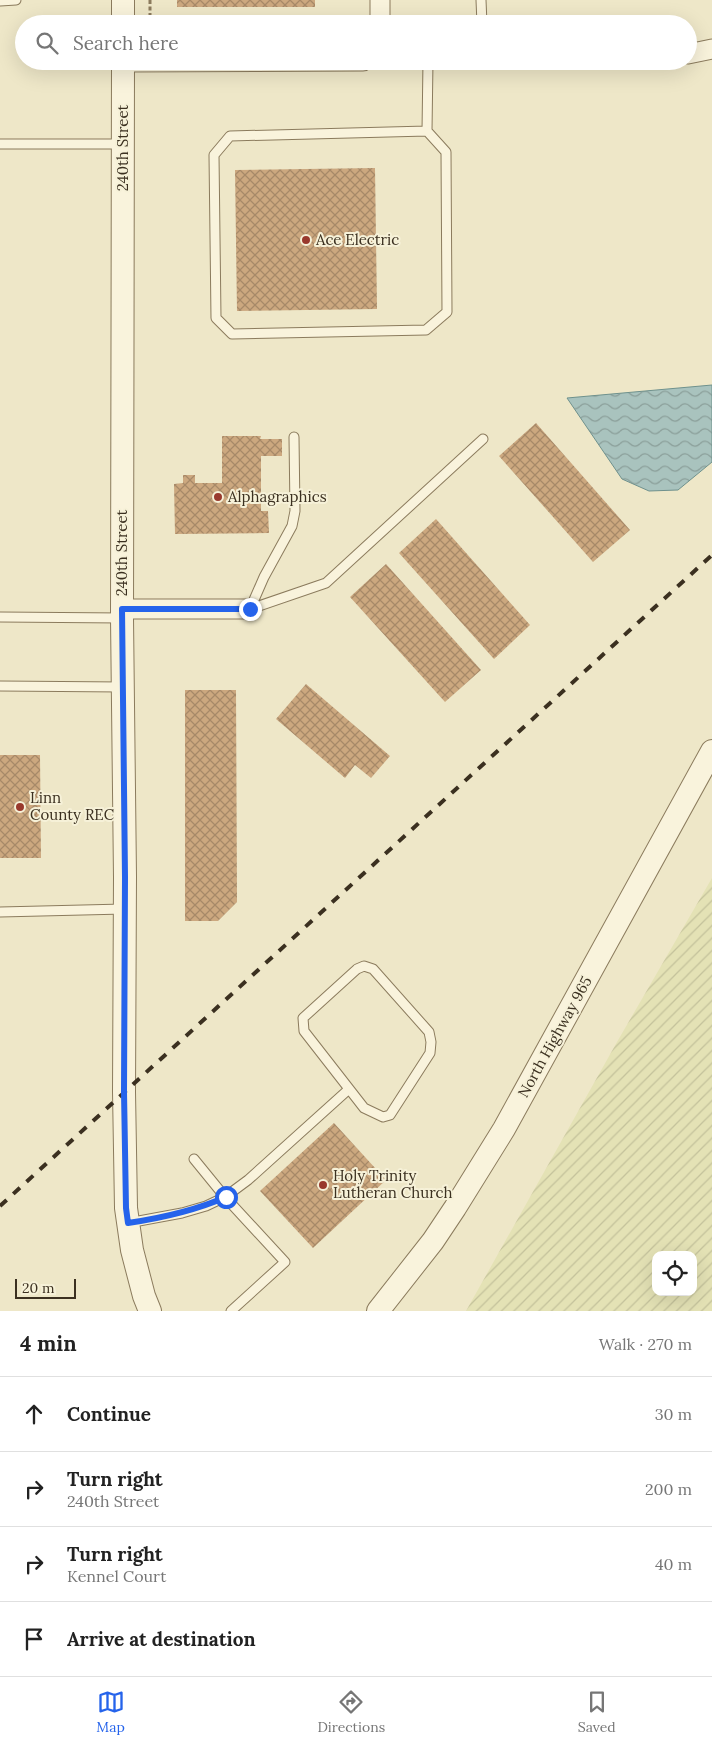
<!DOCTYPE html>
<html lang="en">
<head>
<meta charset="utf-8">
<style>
	:root { --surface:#fff; --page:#f2f2f2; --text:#222; --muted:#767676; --line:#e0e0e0; --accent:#2563eb }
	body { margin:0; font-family:Lora,serif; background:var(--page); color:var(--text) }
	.controls { position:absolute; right:15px; bottom:15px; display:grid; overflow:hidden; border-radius:10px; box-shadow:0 5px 20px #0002 }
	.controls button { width:45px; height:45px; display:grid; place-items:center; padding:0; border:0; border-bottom:1px solid var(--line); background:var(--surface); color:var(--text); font:25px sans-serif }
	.scale { position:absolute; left:15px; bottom:12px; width:61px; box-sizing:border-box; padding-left:5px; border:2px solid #3b3020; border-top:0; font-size:14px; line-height:18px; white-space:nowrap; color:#3b3020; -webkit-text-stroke:4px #f6f1d8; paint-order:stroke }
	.stop { position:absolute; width:15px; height:15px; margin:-11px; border:4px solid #2563eb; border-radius:50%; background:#fff }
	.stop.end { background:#2563eb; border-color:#fff; box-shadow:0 1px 5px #0008 }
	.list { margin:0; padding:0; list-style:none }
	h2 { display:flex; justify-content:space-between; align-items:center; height:65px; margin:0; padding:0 20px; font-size:21px }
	h2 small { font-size:16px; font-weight:400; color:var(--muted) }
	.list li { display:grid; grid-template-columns:32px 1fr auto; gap:15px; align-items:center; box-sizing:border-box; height:75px; padding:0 20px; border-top:1px solid var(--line) }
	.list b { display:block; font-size:19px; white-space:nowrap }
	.list p { margin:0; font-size:16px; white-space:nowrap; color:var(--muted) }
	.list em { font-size:16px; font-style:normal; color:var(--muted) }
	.icon { flex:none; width:28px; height:28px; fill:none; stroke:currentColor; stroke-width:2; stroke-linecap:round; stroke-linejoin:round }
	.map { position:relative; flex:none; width:712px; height:1311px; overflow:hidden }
	.search { position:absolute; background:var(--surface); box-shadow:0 5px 20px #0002; left:15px; right:15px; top:15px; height:55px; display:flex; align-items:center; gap:12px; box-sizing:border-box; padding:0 18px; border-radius:28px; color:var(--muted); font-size:19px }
	.sheet { height:365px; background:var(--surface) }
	nav { display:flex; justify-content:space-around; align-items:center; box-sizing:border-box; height:70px; border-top:1px solid var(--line); background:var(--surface); font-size:14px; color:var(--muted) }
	nav a { display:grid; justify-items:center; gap:2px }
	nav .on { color:var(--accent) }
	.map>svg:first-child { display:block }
	.farmland { fill:url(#farmland-furrows); fill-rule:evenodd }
	.water { fill:url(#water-waves); stroke:#6f918d }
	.building { fill:url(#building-cross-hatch) }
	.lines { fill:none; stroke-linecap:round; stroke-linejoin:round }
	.service-casing { stroke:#8b7b5d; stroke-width:11 }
	.minor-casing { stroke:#8b7b5d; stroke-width:21 }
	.tertiary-casing { stroke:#8b7b5d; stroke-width:24 }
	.path { stroke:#8b7b5d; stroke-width:3; stroke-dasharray:4 2.5; stroke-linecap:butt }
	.service { stroke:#f9f3dc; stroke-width:9 }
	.minor { stroke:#f9f3dc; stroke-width:19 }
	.tertiary { stroke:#f9f3dc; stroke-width:22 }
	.rail { stroke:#3b3020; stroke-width:4; stroke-dasharray:9 9; stroke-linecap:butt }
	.route { stroke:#2563eb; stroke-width:6 }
	.poi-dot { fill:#99392d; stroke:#f6f1d8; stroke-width:2 }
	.labels { text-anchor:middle; stroke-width:4; stroke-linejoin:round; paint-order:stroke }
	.street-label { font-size:15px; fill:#3b3020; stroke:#f6f1d8 }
	.poi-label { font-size:15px; fill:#3b3020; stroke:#f6f1d8; text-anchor:start }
</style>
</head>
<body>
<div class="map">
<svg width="712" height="1311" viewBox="0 0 712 1311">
	<defs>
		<pattern id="farmland-furrows" width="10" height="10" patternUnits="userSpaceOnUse" patternTransform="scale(1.25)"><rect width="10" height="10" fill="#e4e2b5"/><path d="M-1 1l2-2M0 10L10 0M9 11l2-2" fill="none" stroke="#c4c29b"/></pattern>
		<pattern id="water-waves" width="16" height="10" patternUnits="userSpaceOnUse" patternTransform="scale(1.25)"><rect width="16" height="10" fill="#a9c3be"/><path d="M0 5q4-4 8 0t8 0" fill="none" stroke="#8b9f9a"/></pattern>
		<pattern id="building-cross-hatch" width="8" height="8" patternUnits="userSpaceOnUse" patternTransform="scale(1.25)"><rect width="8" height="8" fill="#cca87f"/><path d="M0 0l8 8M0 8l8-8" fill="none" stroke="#a78968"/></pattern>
	</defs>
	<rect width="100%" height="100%" fill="#eee7c8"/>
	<path class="farmland" d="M712,878V1311H466L617,1042ZM656,1255H693V1292H656Z"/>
	<path class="water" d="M712,385V462L678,490L649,491L622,479L567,398Z"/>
	<path class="building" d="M177,0H315V7H177Z
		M375,168L377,309L237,311L235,170Z
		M536,423L630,530L593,562L499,456Z
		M222,436H261L260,439H282V456H261V511H268L269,533L175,534L174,484L183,483V475H195V483H222Z
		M436,519L530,625L494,659L399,553Z
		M386,564L481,670L445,702L350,597Z
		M306,684L390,756L371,778L355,765L345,778L276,719Z
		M185,690H236L237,902L218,921H185Z
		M0,755H40L41,858H0Z
		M334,1123L386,1180L313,1248L260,1191Z"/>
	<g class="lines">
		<defs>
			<path id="service" d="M481,0L482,24
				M0,1L16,0
				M427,131L230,136L214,155L216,318L232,334L426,330L447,312L446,152L427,131L428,61
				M0,144H123
				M250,609L326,583L483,439
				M250,609L264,577L292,526L295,511L294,437
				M0,617L122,618
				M0,686L122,687
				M0,912L124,909
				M364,966L373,969L429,1032L431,1042L430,1053L390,1115L383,1117L364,1108L304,1031L303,1018L357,969Z
				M194,1159L225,1197L285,1262L231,1311
				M128,1223L182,1213L206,1206L225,1197L248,1180L349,1089"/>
			<path id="minor" d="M380,0V24
				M688,54L712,49
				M123,62L363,61
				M122,609H250"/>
			<path id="tertiary" d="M123,24V0
				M123,61L122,618L125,877L124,1092L126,1208L132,1250L144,1296L150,1311
				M378,1311L433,1241L455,1208L504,1129L712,751"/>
		</defs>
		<use href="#service" class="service-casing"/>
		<use href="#minor" class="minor-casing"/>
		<use href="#tertiary" class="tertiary-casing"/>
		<path class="path" d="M150,0V24"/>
		<use href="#service" class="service"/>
		<use href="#minor" class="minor"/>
		<use href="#tertiary" class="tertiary"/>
		<path class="rail" d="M0,1206L712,555"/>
	</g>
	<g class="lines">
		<path class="route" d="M226,1197C194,1211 162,1218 128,1223L126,1208L124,1092L125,877L122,609H250"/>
	</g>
	<g class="poi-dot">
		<circle cx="306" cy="240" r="5"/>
		<circle cx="218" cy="497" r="5"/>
		<circle cx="20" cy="807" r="5"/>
		<circle cx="323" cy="1185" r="5"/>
	</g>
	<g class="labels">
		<g class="street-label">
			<text transform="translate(123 148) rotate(-90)" y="5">240th Street</text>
			<text transform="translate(122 553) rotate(-90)" y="5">240th Street</text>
			<text transform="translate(555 1037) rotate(-61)" y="5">North Highway 965</text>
		</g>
		<g class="poi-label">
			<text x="316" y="245">Ace Electric</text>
			<text x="228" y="502">Alphagraphics</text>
			<text x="30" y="803">Linn<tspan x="30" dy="17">County REC</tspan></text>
			<text x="333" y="1181">Holy Trinity<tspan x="333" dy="17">Lutheran Church</tspan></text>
		</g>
	</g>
</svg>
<div class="controls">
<button><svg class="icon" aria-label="locate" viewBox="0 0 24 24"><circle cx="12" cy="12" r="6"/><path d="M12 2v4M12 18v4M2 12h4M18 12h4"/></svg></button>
</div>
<div class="scale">20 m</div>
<div class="stop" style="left:226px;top:1197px"></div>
<div class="stop end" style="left:250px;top:609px"></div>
<div class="search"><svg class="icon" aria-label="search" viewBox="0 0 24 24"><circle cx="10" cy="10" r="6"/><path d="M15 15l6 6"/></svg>Search here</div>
</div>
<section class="sheet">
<h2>4 min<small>Walk · 270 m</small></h2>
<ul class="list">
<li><svg class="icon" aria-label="ahead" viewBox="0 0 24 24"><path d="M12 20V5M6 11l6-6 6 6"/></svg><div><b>Continue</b></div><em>30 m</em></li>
<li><svg class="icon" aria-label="right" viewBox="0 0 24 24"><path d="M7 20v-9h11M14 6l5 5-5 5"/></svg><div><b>Turn right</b><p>240th Street</p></div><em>200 m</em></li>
<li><svg class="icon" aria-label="right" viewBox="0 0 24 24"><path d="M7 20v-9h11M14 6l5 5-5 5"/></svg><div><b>Turn right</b><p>Kennel Court</p></div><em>40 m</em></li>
<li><svg class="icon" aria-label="arrive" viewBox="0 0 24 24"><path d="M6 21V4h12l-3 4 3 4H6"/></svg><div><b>Arrive at destination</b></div></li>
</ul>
</section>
<nav>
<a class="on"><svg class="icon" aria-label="map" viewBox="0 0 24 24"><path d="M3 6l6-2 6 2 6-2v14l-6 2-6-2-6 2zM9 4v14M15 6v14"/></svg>Map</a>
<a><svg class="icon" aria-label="directions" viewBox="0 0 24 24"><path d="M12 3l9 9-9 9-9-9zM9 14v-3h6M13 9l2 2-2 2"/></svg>Directions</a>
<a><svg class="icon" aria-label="saved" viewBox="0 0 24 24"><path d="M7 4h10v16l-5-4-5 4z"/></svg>Saved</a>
</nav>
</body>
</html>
